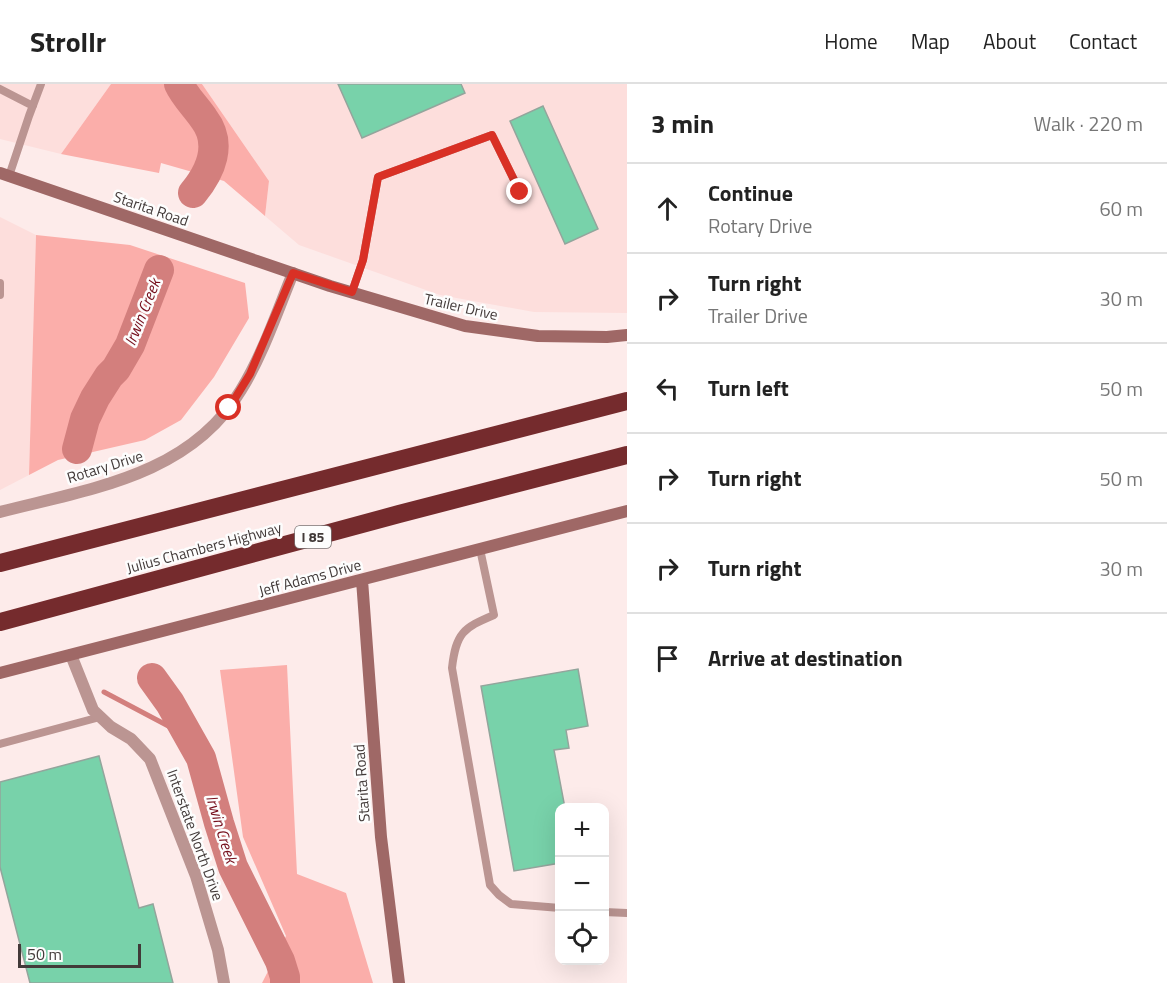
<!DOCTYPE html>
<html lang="en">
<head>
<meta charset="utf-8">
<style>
	:root { --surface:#fff; --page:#f2f2f2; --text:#222; --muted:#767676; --line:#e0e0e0 }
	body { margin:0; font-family:"Titillium Web",sans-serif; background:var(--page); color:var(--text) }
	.controls { position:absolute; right:18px; bottom:18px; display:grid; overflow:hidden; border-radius:12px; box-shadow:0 6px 24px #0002 }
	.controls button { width:54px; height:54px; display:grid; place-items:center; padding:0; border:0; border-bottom:2px solid var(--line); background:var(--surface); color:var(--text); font:30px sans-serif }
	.scale { position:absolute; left:18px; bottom:15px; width:123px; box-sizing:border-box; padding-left:6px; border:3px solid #423a39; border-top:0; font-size:16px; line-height:21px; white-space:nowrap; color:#423a39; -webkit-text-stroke:4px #fdfdfd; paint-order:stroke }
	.stop { position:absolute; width:18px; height:18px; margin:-14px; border:4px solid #d93025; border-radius:50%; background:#fff }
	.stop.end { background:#d93025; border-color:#fff; box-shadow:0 2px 6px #0008 }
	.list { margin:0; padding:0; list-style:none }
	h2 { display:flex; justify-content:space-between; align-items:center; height:78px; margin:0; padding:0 24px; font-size:26px }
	h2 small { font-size:20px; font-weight:400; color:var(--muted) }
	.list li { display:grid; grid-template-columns:39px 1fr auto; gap:18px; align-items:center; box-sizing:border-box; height:90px; padding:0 24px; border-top:2px solid var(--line) }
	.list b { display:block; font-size:22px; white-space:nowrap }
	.list p { margin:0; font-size:20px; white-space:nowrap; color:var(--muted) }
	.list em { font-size:20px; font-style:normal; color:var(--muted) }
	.icon { flex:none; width:33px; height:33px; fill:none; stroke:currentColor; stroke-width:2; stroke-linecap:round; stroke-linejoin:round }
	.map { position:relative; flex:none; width:627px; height:899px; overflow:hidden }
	header { display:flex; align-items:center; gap:36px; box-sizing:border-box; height:84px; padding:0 30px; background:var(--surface); border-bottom:2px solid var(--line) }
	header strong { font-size:28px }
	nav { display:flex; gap:33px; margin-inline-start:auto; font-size:21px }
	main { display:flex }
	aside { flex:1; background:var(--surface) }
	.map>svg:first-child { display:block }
	.built { fill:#fddedc }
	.green { fill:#fbaeaa }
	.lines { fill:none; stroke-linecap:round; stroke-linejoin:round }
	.stream { stroke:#d37f7d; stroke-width:5 }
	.river { stroke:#d37f7d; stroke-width:30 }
	.building { fill:#78d2aa; stroke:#93a59c; stroke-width:1.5 }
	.lane { stroke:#bb9592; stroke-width:8 }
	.street { stroke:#bb9592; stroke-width:12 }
	.secondary { stroke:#9f6866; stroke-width:12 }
	.highway { stroke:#752b2d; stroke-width:18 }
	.route { stroke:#d93025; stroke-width:8 }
	.labels { text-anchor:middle; stroke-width:5; stroke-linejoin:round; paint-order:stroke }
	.shield { fill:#fdfdfd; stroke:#7a7474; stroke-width:1.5 }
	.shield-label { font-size:14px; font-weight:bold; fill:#423a39 }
	.street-label { font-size:15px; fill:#423a39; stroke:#fdfdfd }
	.water-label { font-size:16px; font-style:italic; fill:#750e1b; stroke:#fdfdfd }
</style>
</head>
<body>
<header>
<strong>Strollr</strong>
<nav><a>Home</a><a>Map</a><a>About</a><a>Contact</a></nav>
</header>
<main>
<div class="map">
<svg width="627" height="899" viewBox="0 0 627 899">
	<rect width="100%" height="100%" fill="#fdebea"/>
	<path class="built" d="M0,0H111L61,70L0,55Z
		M202,0H627V229L534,228L440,211L299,161L265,132L269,97Z
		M0,133L36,151L29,391L0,406Z"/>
	<path class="green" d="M111,0H202L269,97L265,132L224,97L161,79L159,89L61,70Z
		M36,151L130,161L245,199L249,234L214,293L181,336L145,356L58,376L29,391Z
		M287,581L297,790L346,809L373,899H262L286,852L243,753L220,586Z"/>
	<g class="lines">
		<path class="stream" d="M104,608L191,654"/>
		<path class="river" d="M179,0C185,13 196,23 204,35C223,60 211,87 193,109
			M77,365L85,335L95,314L109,292L116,285L130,261L159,186
			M152,594L170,619L201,674L219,739L233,783L280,877L285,893V899"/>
	</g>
	<path class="building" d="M338,0H461L465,9L362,54Z
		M543,22L598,145L565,160L510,37Z
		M578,585L588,642L566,646L569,664L554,666L565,724H560V779L514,787L481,602Z
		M99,672L139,824L153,820L173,899H30L0,783V698Z"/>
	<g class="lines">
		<path class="lane" d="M0,5L33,22
			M9,92L29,32L41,0
			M0,199V211
			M352,208L363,176L378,93L492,51L520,108
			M480,465L494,531C463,544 456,549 452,584L490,801L499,811L511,820L560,824
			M0,660L100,633
			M604,828L627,829"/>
		<path class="street" d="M0,428C89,405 190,392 241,306C263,270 277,228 293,189
			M71,571L93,626L111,643L131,655L150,675L196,792L218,866L224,899"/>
		<path class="secondary" d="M0,89L330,202L465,242L538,252L607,253L627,251
			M362,496L381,753L399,899
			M0,589L627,427"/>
		<path class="highway" d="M0,479L627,317
			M0,538L399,430L627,371"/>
	</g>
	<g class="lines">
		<path class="route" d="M229,324L250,290L293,189L352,208L363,176L378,93L492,51L520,108"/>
	</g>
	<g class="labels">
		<rect class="shield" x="295" y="442" width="36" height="22" rx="4.5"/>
		<g class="shield-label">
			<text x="313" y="458">I 85</text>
		</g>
		<g class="street-label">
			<text transform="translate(151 125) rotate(19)" y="5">Starita Road</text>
			<text transform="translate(461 223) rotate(13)" y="5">Trailer Drive</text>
			<text transform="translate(105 383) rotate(-17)" y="5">Rotary Drive</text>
			<text transform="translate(204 464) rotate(-15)" y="5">Julius Chambers Highway</text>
			<text transform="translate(310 494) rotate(-15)" y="5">Jeff Adams Drive</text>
			<text transform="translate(362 699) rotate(-94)" y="5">Starita Road</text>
			<text transform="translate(195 751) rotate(70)" y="5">Interstate North Drive</text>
		</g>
		<g class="water-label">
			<text transform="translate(142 228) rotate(-68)" y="6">Irwin Creek</text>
			<text transform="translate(222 745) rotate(73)" y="6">Irwin Creek</text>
		</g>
	</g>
</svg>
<div class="controls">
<button>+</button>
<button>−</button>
<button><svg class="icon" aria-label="locate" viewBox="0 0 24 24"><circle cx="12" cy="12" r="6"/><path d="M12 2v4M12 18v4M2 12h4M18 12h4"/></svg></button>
</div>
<div class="scale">50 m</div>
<div class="stop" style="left:229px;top:324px"></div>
<div class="stop end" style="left:520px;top:108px"></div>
</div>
<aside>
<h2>3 min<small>Walk · 220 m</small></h2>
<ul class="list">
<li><svg class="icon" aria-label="ahead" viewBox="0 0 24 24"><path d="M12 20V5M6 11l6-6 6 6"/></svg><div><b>Continue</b><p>Rotary Drive</p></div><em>60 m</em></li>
<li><svg class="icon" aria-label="right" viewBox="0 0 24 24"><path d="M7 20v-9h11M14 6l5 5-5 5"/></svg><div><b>Turn right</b><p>Trailer Drive</p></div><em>30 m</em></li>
<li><svg class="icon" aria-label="left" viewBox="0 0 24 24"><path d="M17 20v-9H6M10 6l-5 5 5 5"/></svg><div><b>Turn left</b></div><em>50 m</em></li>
<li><svg class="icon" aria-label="right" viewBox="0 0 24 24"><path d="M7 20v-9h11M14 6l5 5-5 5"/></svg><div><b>Turn right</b></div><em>50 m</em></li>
<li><svg class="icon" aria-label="right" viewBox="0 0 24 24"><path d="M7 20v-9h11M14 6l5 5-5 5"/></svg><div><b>Turn right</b></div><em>30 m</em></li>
<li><svg class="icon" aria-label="arrive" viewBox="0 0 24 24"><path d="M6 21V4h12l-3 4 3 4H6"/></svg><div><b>Arrive at destination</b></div></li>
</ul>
</aside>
</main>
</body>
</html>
